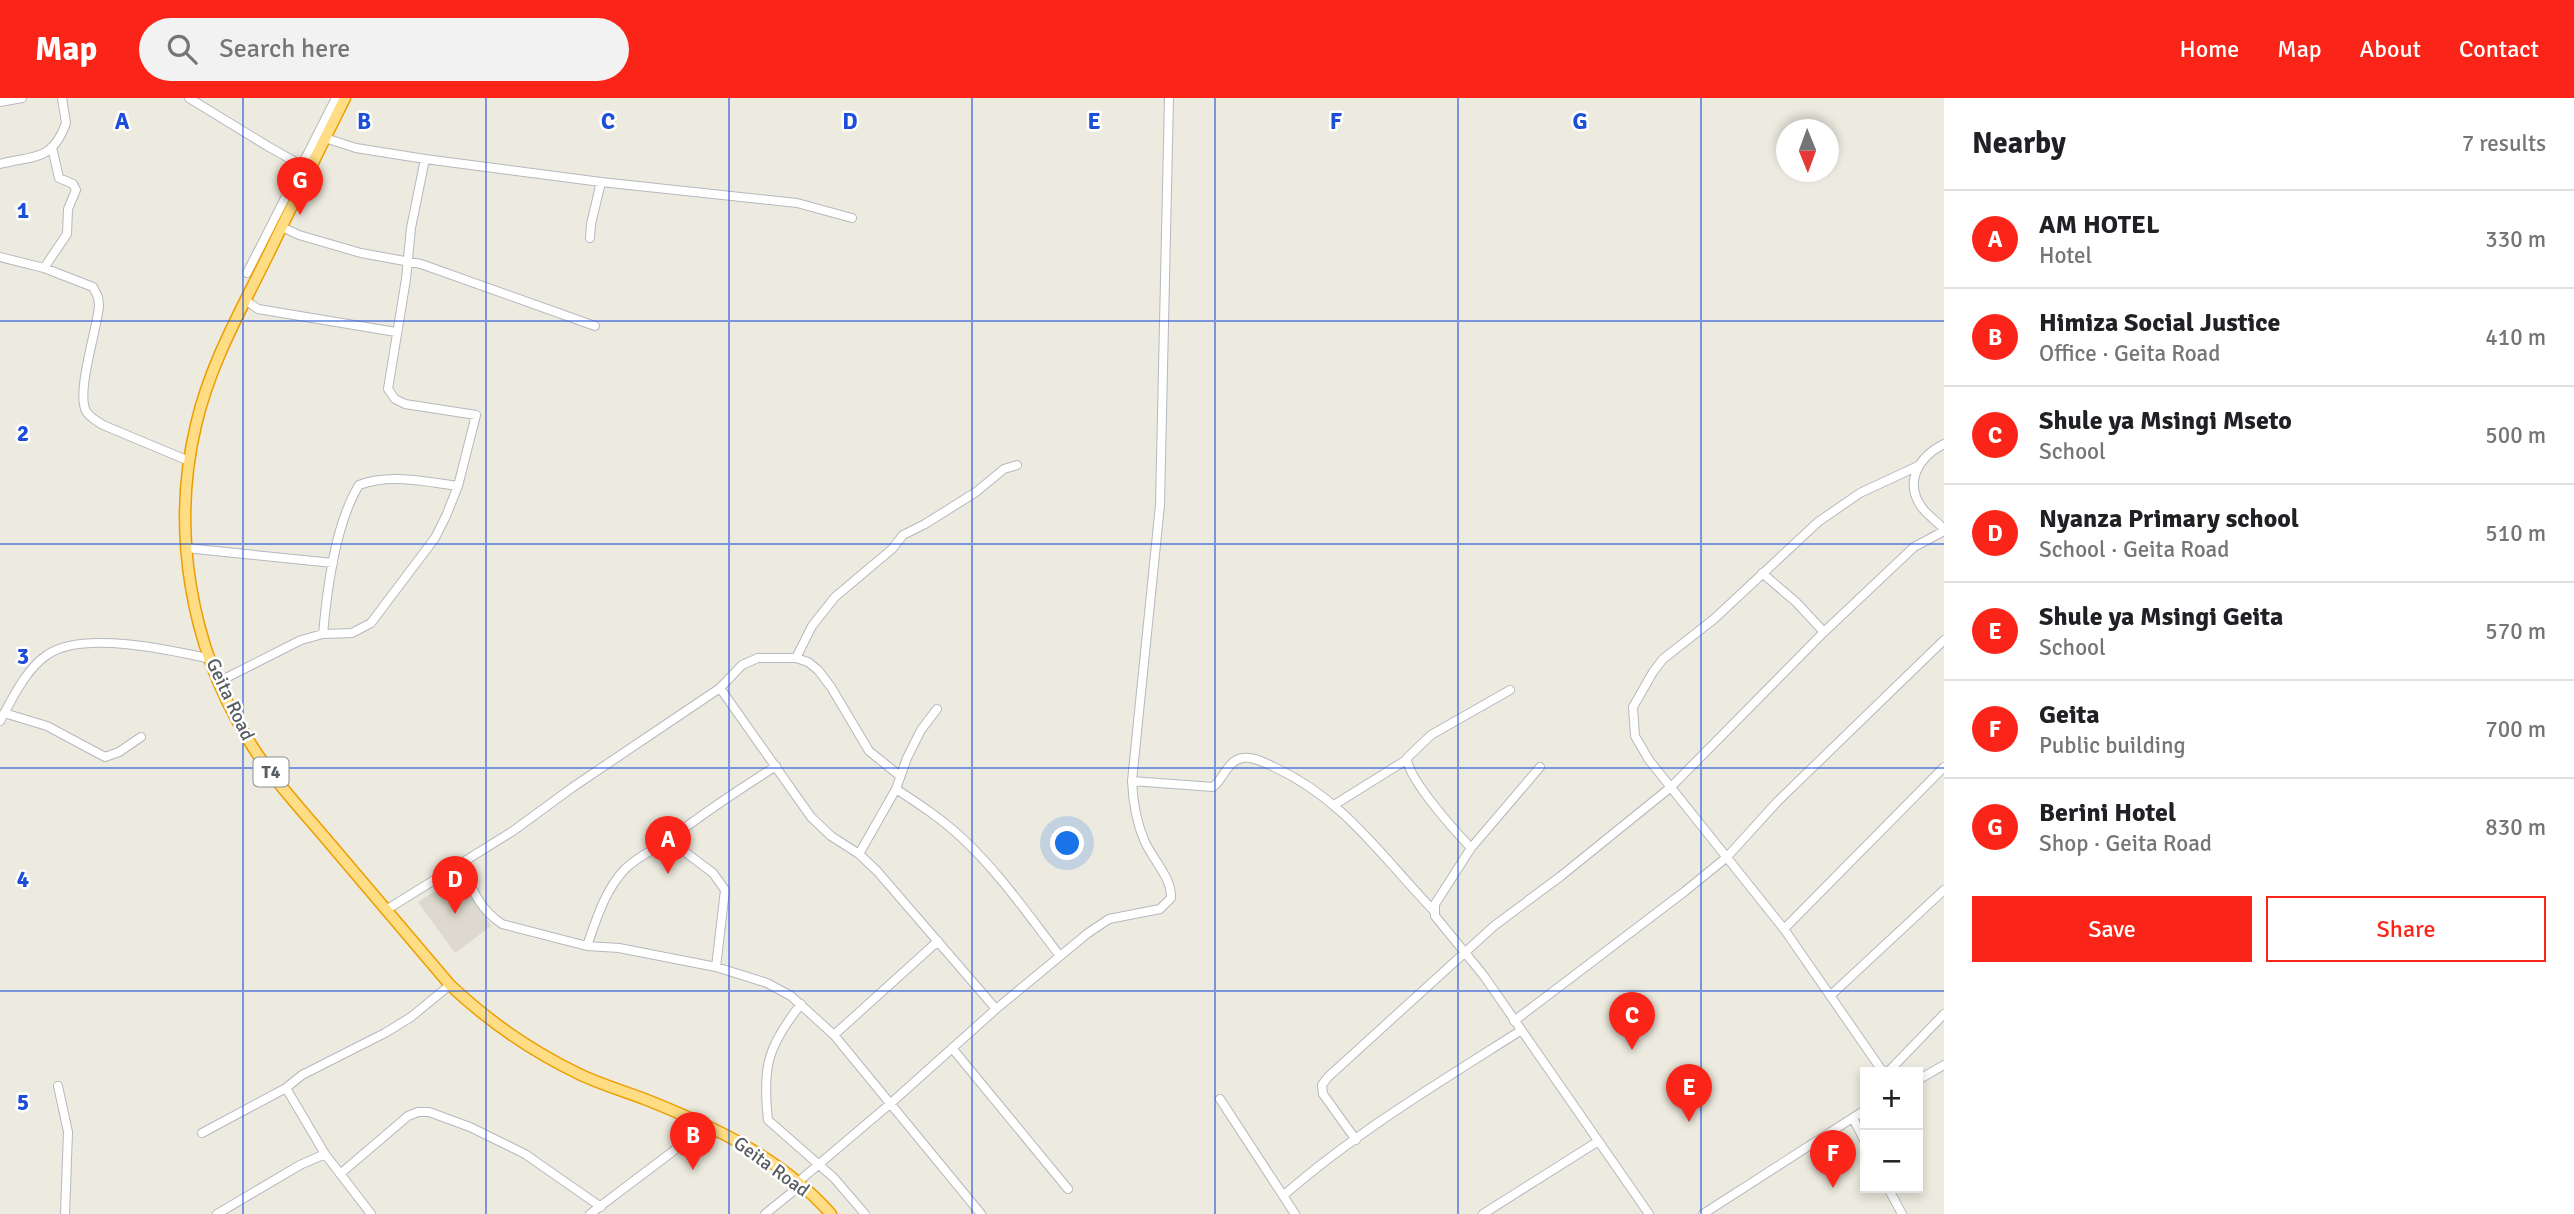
<!DOCTYPE html>
<html lang="en">
<head>
<meta charset="utf-8">
<style>
	:root { --surface:#fff; --page:#f2f2f2; --text:#202124; --muted:#757577; --line:#e0e0e0; --accent:#fa2518 }
	body { margin:0; font-family:Signika,sans-serif; background:var(--page); color:var(--text) }
	.controls { position:absolute; right:21px; bottom:21px; display:grid; overflow:hidden; border-radius:0px; box-shadow:0 4px 10px #0003 }
	.controls button { width:63px; height:63px; display:grid; place-items:center; padding:0; border:0; border-bottom:2px solid var(--line); background:var(--surface); color:var(--text); font:35px sans-serif }
	.compass { position:absolute; left:1776px; top:21px; width:63px; height:63px; border-radius:50%; background:var(--surface); box-shadow:0 4px 10px #0003; rotate:179deg }
	.you { position:absolute; left:1068px; top:746px; width:24px; height:24px; margin:-18px; border:5px solid #fff; border-radius:50%; background:#1a73e8; box-shadow:0 0 0 10px #1a73e833 }
	.badge { display:grid; place-items:center; width:46px; height:46px; border-radius:50%; background:var(--accent); color:#fff; font-size:23px; font-weight:700 }
	.pin { position:absolute; translate:-50% -58px; filter:drop-shadow(0 2px 4px #0008) }
	.pin::after { content:''; position:absolute; top:37px; width:24px; height:21px; background:inherit; clip-path:polygon(0 0,100% 0,50% 100%) }
	.list { margin:0; padding:0; list-style:none }
	h2 { display:flex; justify-content:space-between; align-items:center; height:91px; margin:0; padding:0 28px; font-size:30px }
	h2 small { font-size:23px; font-weight:400; color:var(--muted) }
	.list li { display:grid; grid-template-columns:46px 1fr auto; gap:21px; align-items:center; box-sizing:border-box; height:98px; padding:0 28px; border-top:2px solid var(--line) }
	.list b { display:block; font-size:26px; white-space:nowrap }
	.list p { margin:0; font-size:23px; white-space:nowrap; color:var(--muted) }
	.list em { font-size:23px; font-style:normal; color:var(--muted) }
	.actions { display:flex; gap:14px; padding:21px 28px }
	.actions a { flex:1; padding:16px 0; border:2px solid var(--accent); border-radius:0px; text-align:center; font-size:24px; color:var(--accent) }
	.actions .main { background:var(--accent); color:#fff }
	.icon { flex:none; width:38px; height:38px; fill:none; stroke:currentColor; stroke-width:2; stroke-linecap:round; stroke-linejoin:round }
	.map { position:relative; flex:none; width:1944px; height:1116px; overflow:hidden }
	header { display:flex; align-items:center; gap:42px; box-sizing:border-box; height:98px; padding:0 35px; background:var(--accent); color:#fff }
	header strong { font-size:33px }
	nav { display:flex; gap:38px; margin-inline-start:auto; font-size:24px }
	.search { width:490px; height:63px; background:var(--page); display:flex; align-items:center; gap:18px; box-sizing:border-box; padding:0 24px; border-radius:38px; color:var(--muted); font-size:26px }
	main { display:flex }
	aside { flex:1; background:var(--surface) }
	.map>svg:first-child { display:block }
	.education { fill:#ddd9ce }
	.lines { fill:none; stroke-linecap:round; stroke-linejoin:round }
	.minor-casing { stroke:#b5b8be; stroke-width:10 }
	.highway-casing { stroke:#ec9e00; stroke-width:13 }
	.minor { stroke:#fff; stroke-width:8 }
	.highway { stroke:#ffdd84; stroke-width:10 }
	.grid { fill:none; stroke:#1d4ed8; stroke-width:2; stroke-opacity:0.55 }
	.labels { text-anchor:middle; stroke-width:5; stroke-linejoin:round; paint-order:stroke }
	.shield { fill:#fff; stroke:#8a8e91; stroke-width:2 }
	.shield-label { font-size:18px; font-weight:bold; fill:#585d62 }
	.street-label { font-size:19px; fill:#585d62; stroke:#fff }
	.grid-label { font-size:23px; text-anchor:middle; font-weight:bold; fill:#1d4ed8; stroke:#fff; stroke-width:5; stroke-linejoin:round; paint-order:stroke }
</style>
</head>
<body>
<header>
<strong>Map</strong>
<div class="search"><svg class="icon" aria-label="search" viewBox="0 0 24 24"><circle cx="10" cy="10" r="6"/><path d="M15 15l6 6"/></svg>Search here</div>
<nav><a>Home</a><a>Map</a><a>About</a><a>Contact</a></nav>
</header>
<main>
<div class="map">
<svg width="1944" height="1116" viewBox="0 0 1944 1116">
	<rect width="100%" height="100%" fill="#edeadf"/>
	<path class="education" d="M460,777L491,828L455,855L418,804Z"/>
	<g class="lines">
		<defs>
			<path id="minor" d="M189,0L269,49L301,67
				M0,4L22,0
				M325,40L356,50L425,61L601,84L797,105L852,120
				M0,66C34,57 52,64 66,25L62,0
				M282,129L299,137L361,155L421,166L595,228
				M590,140L591,126L601,84
				M0,159L44,170L93,189L98,199L99,208C97,232 76,293 86,313C90,320 97,323 103,327L189,363
				M44,170L67,136L68,111L76,92L73,86L59,80L52,49
				M247,175L336,0
				M245,202L258,211L396,234
				M1944,346C1918,359 1903,385 1923,411C1929,418 1937,424 1944,431
				M186,450L333,465
				M1762,475L1796,504L1824,534
				M323,536C327,491 335,426 359,387C390,375 426,384 458,388
				M796,560L812,528L835,499L892,451L903,437L925,426L976,394L1004,371L1017,367
				M220,583L301,542L323,536L352,535L371,525L435,440L446,418L458,388L476,317L405,306L395,301L388,291L406,181L411,130L425,61
				M720,590L811,719L831,738L859,756L877,773L996,911
				M4,615L47,628L105,659L119,654L141,639
				M0,623C12,601 26,571 47,557C82,532 171,552 211,561
				M1540,669L1471,750L1435,806V818L1484,878L1649,1116
				M1132,683L1213,689C1224,681 1227,662 1243,660C1253,658 1265,665 1274,669C1344,701 1382,759 1434,813
				M896,691C919,706 942,721 962,740C999,774 1029,818 1060,858
				M1334,707L1406,662
				M677,737L681,751L713,775L725,792L716,869
				M1471,750C1456,734 1407,680 1407,660L1431,637L1510,592
				M859,756L896,691L907,660L921,632L937,611
				M461,766C472,790 479,811 502,826L587,848L619,850L716,869L767,885L791,898L834,937L981,1116
				M386,812L513,733L573,689L720,590L742,567L758,560H796L808,564L818,572L831,589L869,653L900,678
				M1784,831L1944,669
				M587,848C596,822 605,792 625,771C640,756 661,749 678,735C709,711 743,689 776,668
				M1831,897L1944,792
				M801,906C768,948 762,968 768,1022L834,1080L865,1116
				M1514,923L1684,794L1727,759L1777,704L1944,542
				M834,937L938,843
				M952,950L1068,1091
				M1883,974L1784,831L1649,662L1635,638L1633,609L1653,574L1663,561L1714,521L1818,424L1860,395L1918,368
				M1888,974L1944,916
				M1918,982L1944,967
				M58,988L68,1034L65,1116
				M286,990L325,1056L371,1116
				M1220,1001L1295,1116
				M1853,1020L1865,1044
				M202,1035L286,990L302,977L385,935L411,919L450,887
				M1356,1042L1323,996L1322,987L1328,979L1494,828L1561,778L1671,689L1824,534L1914,449L1944,433
				M340,1076L408,1018L418,1014H429L470,1029L525,1056L601,1109
				M798,1084L891,1005L996,911L1088,835L1109,821L1160,811L1171,800C1172,780 1153,762 1145,744C1136,724 1133,705 1132,683L1160,407L1169,0
				M1888,1090L1902,1116
				M1284,1097C1356,1034 1440,984 1520,933
				M217,1116L300,1067L325,1056
				M590,1116L672,1054L706,1026
				M765,1116L801,1087
				M1483,1116L1597,1044
				M1703,1116L1865,1012"/>
			<path id="highway" d="M345,0C319,52 294,104 268,157C241,212 210,266 196,327C171,431 190,546 246,638C268,676 299,709 327,742C368,791 409,839 450,887C488,923 530,952 577,975C599,986 624,993 647,1002C715,1029 781,1060 831,1116"/>
		</defs>
		<use href="#minor" class="minor-casing"/>
		<use href="#highway" class="highway-casing"/>
		<use href="#minor" class="minor"/>
		<use href="#highway" class="highway"/>
	</g>
	<path class="grid" d="M243,0V1116M486,0V1116M729,0V1116M972,0V1116M1215,0V1116M1458,0V1116M1701,0V1116M0,223H1944M0,446H1944M0,670H1944M0,893H1944"/>
	<g class="labels">
		<rect class="shield" x="253.5" y="659.5" width="35" height="29" rx="5"/>
		<g class="shield-label">
			<text x="271" y="680">T4</text>
		</g>
		<g class="street-label">
			<text transform="translate(231 601) rotate(65)" y="7">Geita Road</text>
			<text transform="translate(772 1068) rotate(36)" y="7">Geita Road</text>
		</g>
	</g>
	<g class="grid-label">
		<text x="122" y="31">A</text>
		<text x="364" y="31">B</text>
		<text x="608" y="31">C</text>
		<text x="850" y="31">D</text>
		<text x="1094" y="31">E</text>
		<text x="1336" y="31">F</text>
		<text x="1580" y="31">G</text>
		<text x="23" y="120">1</text>
		<text x="23" y="343">2</text>
		<text x="23" y="566">3</text>
		<text x="23" y="789">4</text>
		<text x="23" y="1012">5</text>
	</g>
</svg>
<div class="controls">
<button>+</button>
<button>−</button>
</div>
<svg class="compass" viewBox="-18 -18 36 36"><path d="M0-13l5 13h-10z" fill="#e53935"/><path d="M0 13l5-13h-10z" fill="#757577"/></svg>
<div class="you"></div>
<div class="pin badge" style="left:668px;top:776px">A</div>
<div class="pin badge" style="left:693px;top:1072px">B</div>
<div class="pin badge" style="left:1632px;top:952px">C</div>
<div class="pin badge" style="left:455px;top:816px">D</div>
<div class="pin badge" style="left:1689px;top:1024px">E</div>
<div class="pin badge" style="left:1833px;top:1090px">F</div>
<div class="pin badge" style="left:300px;top:117px">G</div>
</div>
<aside>
<h2>Nearby<small>7 results</small></h2>
<ul class="list">
<li><span class="badge">A</span><div><b>AM HOTEL</b><p>Hotel</p></div><em>330 m</em></li>
<li><span class="badge">B</span><div><b>Himiza Social Justice</b><p>Office · Geita Road</p></div><em>410 m</em></li>
<li><span class="badge">C</span><div><b>Shule ya Msingi Mseto</b><p>School</p></div><em>500 m</em></li>
<li><span class="badge">D</span><div><b>Nyanza Primary school</b><p>School · Geita Road</p></div><em>510 m</em></li>
<li><span class="badge">E</span><div><b>Shule ya Msingi Geita</b><p>School</p></div><em>570 m</em></li>
<li><span class="badge">F</span><div><b>Geita</b><p>Public building</p></div><em>700 m</em></li>
<li><span class="badge">G</span><div><b>Berini Hotel</b><p>Shop · Geita Road</p></div><em>830 m</em></li>
</ul>
<div class="actions"><a class="main">Save</a><a>Share</a></div>
</aside>
</main>
</body>
</html>
